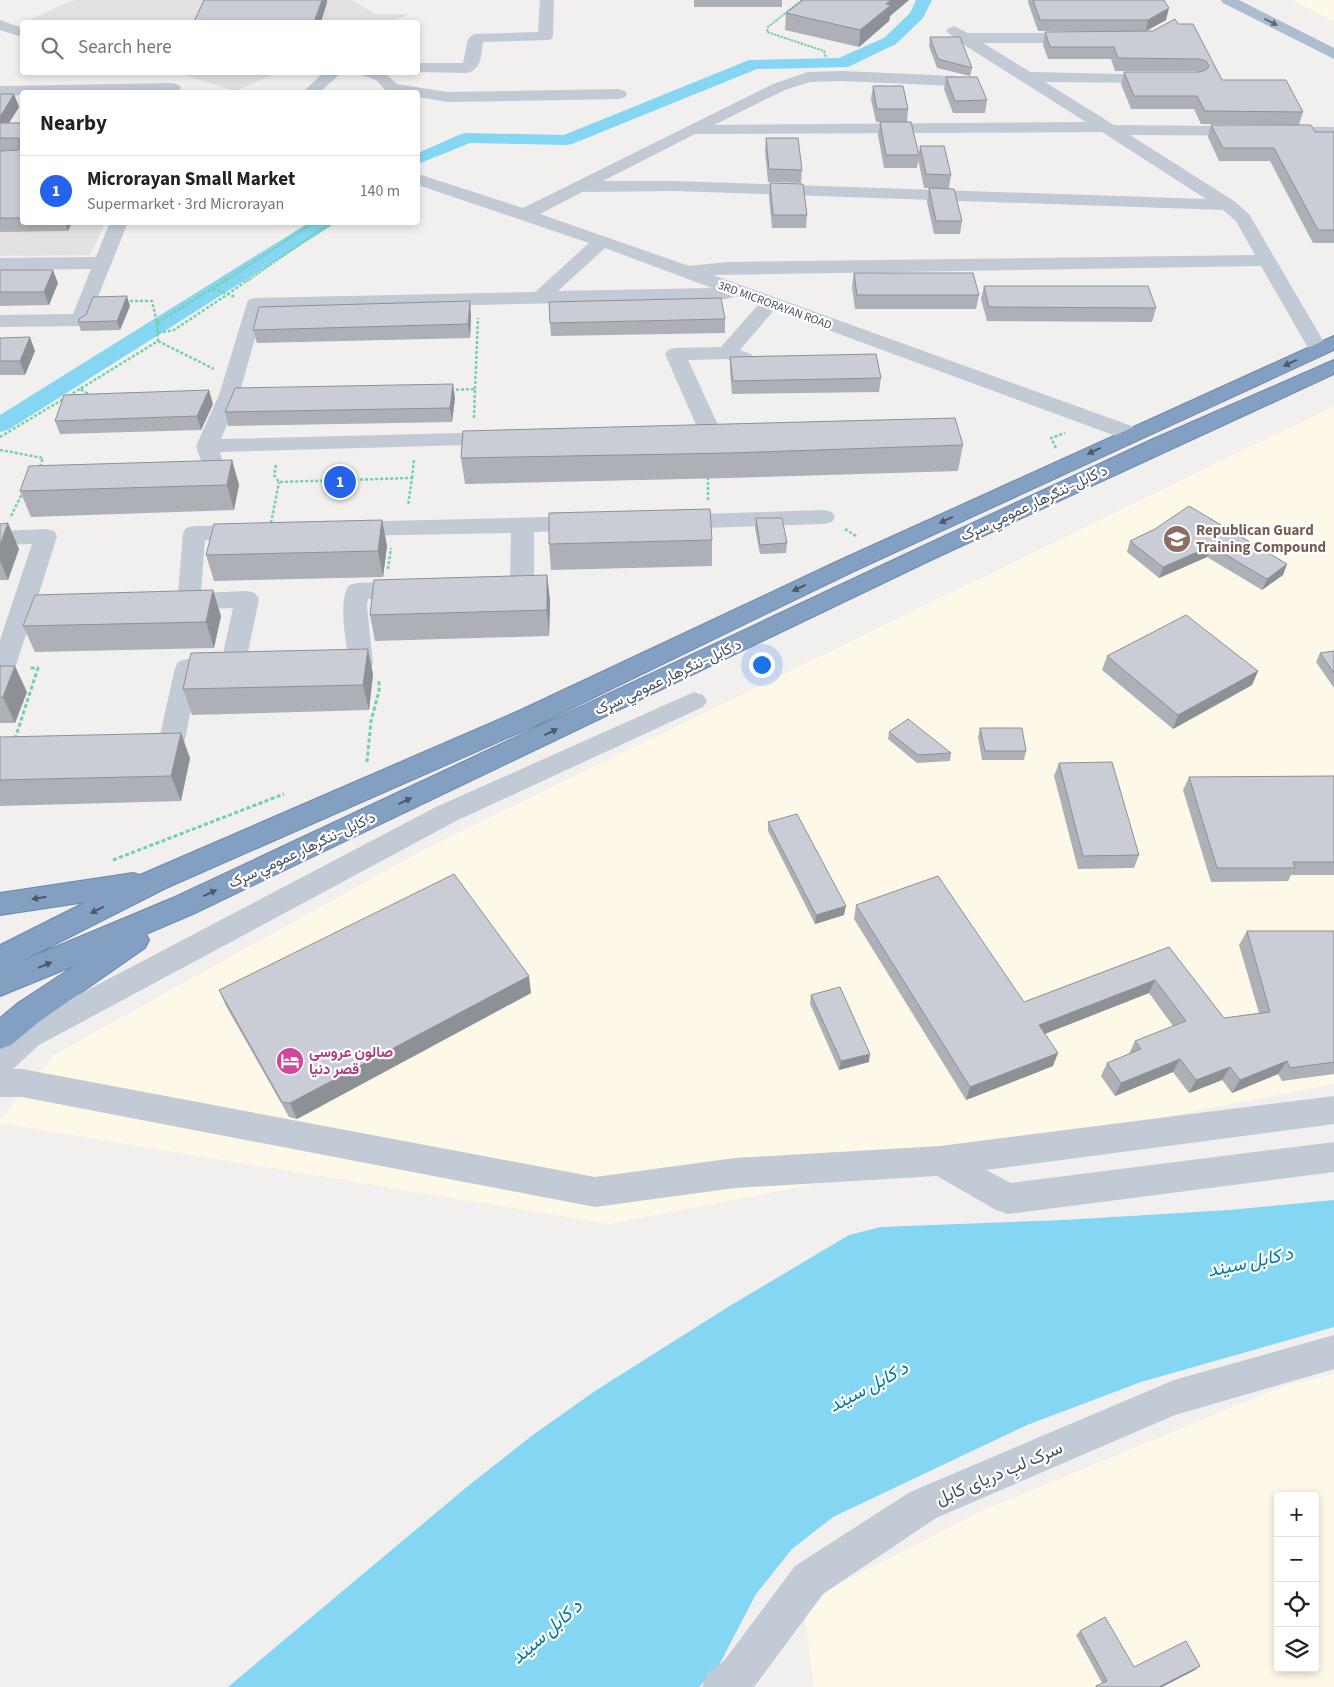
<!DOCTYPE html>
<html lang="en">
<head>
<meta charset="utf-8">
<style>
	:root { --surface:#fff; --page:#f2f2f2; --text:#222; --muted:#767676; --line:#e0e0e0; --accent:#2563eb }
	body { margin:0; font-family:"Source Sans 3",Vazirmatn,sans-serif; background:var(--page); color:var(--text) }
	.controls { position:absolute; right:15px; bottom:15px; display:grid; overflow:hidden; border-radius:5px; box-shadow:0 2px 8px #0003 }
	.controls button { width:45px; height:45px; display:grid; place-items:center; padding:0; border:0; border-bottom:1px solid var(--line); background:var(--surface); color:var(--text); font:25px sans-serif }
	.you { position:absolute; left:761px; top:664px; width:18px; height:18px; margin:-12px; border:4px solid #fff; border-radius:50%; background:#1a73e8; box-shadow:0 0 0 8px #1a73e833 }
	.badge { display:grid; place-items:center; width:32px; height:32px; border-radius:50%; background:var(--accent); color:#fff; font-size:16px; font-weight:700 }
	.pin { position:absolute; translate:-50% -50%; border:2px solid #fff; box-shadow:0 1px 5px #0006 }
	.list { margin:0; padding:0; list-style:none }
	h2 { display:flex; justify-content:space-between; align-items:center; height:65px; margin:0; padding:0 20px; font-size:21px }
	h2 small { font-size:16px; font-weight:400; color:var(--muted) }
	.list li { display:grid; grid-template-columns:32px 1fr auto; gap:15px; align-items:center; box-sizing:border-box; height:70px; padding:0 20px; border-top:1px solid var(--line) }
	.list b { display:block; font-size:19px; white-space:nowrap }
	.list p { margin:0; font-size:16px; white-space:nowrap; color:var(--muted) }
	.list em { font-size:16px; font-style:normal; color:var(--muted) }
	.icon { flex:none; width:28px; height:28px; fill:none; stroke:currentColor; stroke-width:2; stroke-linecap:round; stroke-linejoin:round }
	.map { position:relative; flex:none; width:1334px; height:1687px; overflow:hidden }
	.search { position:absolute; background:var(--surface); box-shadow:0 2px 8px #0003; left:20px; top:20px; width:400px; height:55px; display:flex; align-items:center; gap:12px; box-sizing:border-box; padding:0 18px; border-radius:5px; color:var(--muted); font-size:19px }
	.panel { position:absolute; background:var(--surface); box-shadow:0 2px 8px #0003; left:20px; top:90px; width:400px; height:135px; border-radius:5px }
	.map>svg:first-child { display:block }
	.commercial { fill:#fdf8e7; fill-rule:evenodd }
	.education { fill:#e3e0e1 }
	.water { fill:#84d6f2 }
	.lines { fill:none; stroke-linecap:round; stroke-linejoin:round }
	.canal { fill:#84d6f2; fill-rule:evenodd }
	.highway-casing { stroke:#6e89ad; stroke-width:2 }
	.path-far2 { stroke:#70d2a6; stroke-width:2; stroke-dasharray:2.5 1; stroke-linecap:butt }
	.path-far1 { stroke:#70d2a6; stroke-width:2.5; stroke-dasharray:3 2; stroke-linecap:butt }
	.path { stroke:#70d2a6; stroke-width:3; stroke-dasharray:4 2.5; stroke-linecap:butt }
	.minor { fill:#c1cad5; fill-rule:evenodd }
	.major { fill:#adbdd0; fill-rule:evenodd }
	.highway { fill:#839fc1; fill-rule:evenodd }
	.wall { fill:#aeb0b7 }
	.shaded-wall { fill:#8d9095 }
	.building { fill:#cacdd5; stroke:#8d9095 }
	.oneway { fill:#606c7a }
	.oneway2 { fill:#4c5968 }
	.labels { text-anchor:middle; stroke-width:4.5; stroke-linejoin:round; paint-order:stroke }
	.far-street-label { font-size:12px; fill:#46515e; stroke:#fff }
	.street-label { font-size:15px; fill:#46515e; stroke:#fff }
	.education-label { font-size:15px; font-weight:bold; fill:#785e54; stroke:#fff; text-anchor:start }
	.hotel-label { font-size:15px; font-weight:bold; fill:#b23c85; stroke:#fff; text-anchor:start }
	.near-street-label { font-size:18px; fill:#46515e; stroke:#fff }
	.near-water-label { font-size:19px; font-style:italic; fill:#047ba3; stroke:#fff }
</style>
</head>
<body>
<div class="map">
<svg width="1334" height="1687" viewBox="0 0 1334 1687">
	<rect width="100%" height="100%" fill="#f2efef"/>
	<path class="commercial" d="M1292,0H1334V21Z
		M1334,406V1084L609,1224L0,1123V1120L54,1055L425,849Z
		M1334,1374V1687H814L805,1618L829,1589L984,1510L1286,1385ZM1278,1496H1315V1668H1278Z"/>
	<path class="education" d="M77,0H352L375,14H409L390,22L28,21L70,1Z
		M179,73L277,72V73L235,91Z
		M0,162L22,222L105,223L90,255L0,256Z"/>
	<path class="water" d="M1334,1200V1327L1141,1382L1027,1425L833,1517L792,1549L756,1594L717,1669L699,1687H228L468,1486L533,1435L595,1391L728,1307L849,1235L881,1227L1064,1220L1229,1210Z"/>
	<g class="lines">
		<path class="canal" d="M916,0H932L923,18L896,44L848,67L757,69L572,144L566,145L470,143L418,164V153L461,134L467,133L564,135L749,60L839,58L884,38L910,13Z
			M310,222H333L331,226L8,430L0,432V415Z"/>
		<defs>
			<path id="highway" d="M1334,336V350L852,572L539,724L166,888L22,961L175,897L917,549L1151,440L1334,360V374L933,559L195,913L146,934L149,940L145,948L40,1021L11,1045L0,1049V1018L18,1003L76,965L0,996V945L86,902L0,915V893L133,873L140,875L521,710L836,562Z"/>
		</defs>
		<use href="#highway" class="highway-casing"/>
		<path class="path-far2" d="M802,0L768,27L767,32L824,51L826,58
			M225,281L314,222
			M247,281L332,222"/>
		<path class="path-far1" d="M213,289L228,294L249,279
			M157,323L227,279
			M158,333L174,330L228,294L235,297
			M158,341L214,369
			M475,389L478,318
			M451,390L475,389L474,418
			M92,396L80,389L158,341L157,323L152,301H126
			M0,437L80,389
			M1056,448L1051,438L1065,433
			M0,450L43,458L39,469
			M276,465L274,475L279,482L412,478L408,506
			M708,477V500
			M412,478L414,459
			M11,516L23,492
			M271,523L279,482
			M845,529L856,536
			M388,569L391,548"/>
		<path class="path" d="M15,739L38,668H29
			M367,762L371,721L379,691V680
			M113,860L284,794"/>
		<path class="minor" d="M540,0H554L553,37L550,40L483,42C481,55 482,69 467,73L417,72L418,63H463L468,39L474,34L538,32Z
			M0,20L22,28V37L0,30Z
			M954,26L968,33H1082L1087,35L1090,38L1087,41L1082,43H983L1030,72L1165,75L1167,78L1165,81L1159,83L1045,82L1114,125L1334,127V135L1329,136L1130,135L1234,201L1249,214L1328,349L1325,353L1318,355L1311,353L1261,266L713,275L1140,429L1143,434L1140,439L1132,440L1124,439L774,310L740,350L751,354L754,358L751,362L744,364L726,359L688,360L719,427H738L746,428L749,433L746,438C732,441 717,442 703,439L700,434L665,354L668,350L675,348L721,347L758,305L735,296L727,299L263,310L239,395L221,439L501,432L509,433L512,438L509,443L501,444L220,452L224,466L221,471L213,473L205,471L196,446L219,395L248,300L255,298L535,292L589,243L418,185V174L523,208L773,84L808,72L842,71L956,76L962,78L964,81L962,84L956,86L842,81L810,82L785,90L714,125L1086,122L958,41L946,31L949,28ZM1102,132L1206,199L674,181H603L695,134ZM674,191L1223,210L1236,221L1255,255L727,262L689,266L540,214L582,192ZM605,248L712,288L558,291Z
			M324,72H342L320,92H303Z
			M359,72H384L397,84L447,92L619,89L625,91L627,94L625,97L619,99L447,102L418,97V92L386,91L376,80L361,75Z
			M173,83L179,85L181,88L179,91L22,92V95L0,96V86Z
			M110,222H128L87,324L80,326L0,327V315L73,314L91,269L0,270V258L96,257Z
			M824,510L832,512L835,517L832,522L824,524L673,529L665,527L662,522L665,517L673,515Z
			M585,516L593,518L596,523L593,528L585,530L534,532V585L530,591C516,594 499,596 485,592L481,586L485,580L510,578L511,533L347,536L339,534L336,529L339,524L347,522Z
			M249,525L257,527L260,532L257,537L249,539L205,540L201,593L247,591L255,593L259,599L247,657L263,660L266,666L263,672L254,675L230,674L198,676L184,744L180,751C166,755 149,756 135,752L131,745L135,738L144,735H160L175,668L178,662L187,659L222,658L233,608L179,610L171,608L167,602L171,596L178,594L183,533L186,528L194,526Z
			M46,529L54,531L57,536L38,597L69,596L77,598L81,604L77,610L69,612L33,613L15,668L12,674L0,677V640L32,544L0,545V531Z
			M410,581L418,583L422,589L418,595L410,597L368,599L367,606L373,664L370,670L361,673L352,670L349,664C347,643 337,604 349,585L357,583Z
			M694,692L703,695L707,701L703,707L456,821L39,1045L13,1069H22L595,1177L735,1158L940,1146L1334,1096V1124L986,1170L1011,1183L1334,1142V1172L1008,1214L996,1210L937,1176L735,1188L595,1207L22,1097H0V1043L17,1027L436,807Z
			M1334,1335V1369L1175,1415L936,1518L823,1594L754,1687H702L708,1673L724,1661L795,1566L910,1492L1174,1380Z"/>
		<path class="major" d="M1221,0H1239L1334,48V59L1223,3Z"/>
		<use href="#highway" class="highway"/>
	</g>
	<path class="wall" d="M694,0H782V7H694Z
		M803,0H909L890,16L889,21L859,47L785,30L786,13Z
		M1028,0H1164L1166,20L1146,31H1038L1028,2Z
		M1178,24L1222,80L1303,112L1299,125L1201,124L1194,109H1131L1121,84L1124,72H1199L1196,71H1115L1111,59H1048L1043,45L1045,32L1153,31Z
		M930,37L972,68L970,76L937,68L929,46Z
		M946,77L987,100L985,113H953L944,89Z
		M873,86L908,109L907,122H876L871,99Z
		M0,94L19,107L9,123H22V222H72L68,231L0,232Z
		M880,122L919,155L917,168H884L878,135Z
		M1211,125L1315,132H1334V243H1313L1270,161H1219L1208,137Z
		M766,138L802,170L801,183L768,182L765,151Z
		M920,146L951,175L949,188H924L918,159Z
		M770,183L807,215L806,228H772L769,196Z
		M929,188L962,221L960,234H934L927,202Z
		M0,270L58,283L49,305L0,306Z
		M854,273L979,295L976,309H855L852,287Z
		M984,286L1156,308L1152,322L987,321L981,299Z
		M130,306L120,330L81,331L78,322Z
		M471,315L470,338L257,343L253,330Z
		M725,319V333L551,336L550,323Z
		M0,338L35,351L25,375H0Z
		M730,357L881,378L879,392L732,394L730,371Z
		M455,398L452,422L228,426L225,412Z
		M213,404L201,430L60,434L55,421Z
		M963,445L958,471L729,478L465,484L461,458Z
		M232,460L239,485L234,510L31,517L20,491Z
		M756,518L787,543L786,553L760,554L755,528Z
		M382,520L387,546L383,577L214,581L206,555Z
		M0,524L19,549L8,580H0Z
		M1155,529L1287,564L1283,575L1262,590L1207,557L1159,578L1127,552L1130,541Z
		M712,540V566L551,570L549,544Z
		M547,575L550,601L549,636L375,641L370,615Z
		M221,616L214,648L35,652L23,626Z
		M1334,651V688L1316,662L1320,653Z
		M1107,656L1258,671L1252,685L1173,729L1102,670Z
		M0,666L27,692L15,723H0Z
		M373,674L369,710L192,715L183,689Z
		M980,728L1026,751L1024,760H982L978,737Z
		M889,732L951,753L950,761L917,763L888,739Z
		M0,737L190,758L181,801L0,806Z
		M1059,763L1139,855L1134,868L1078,869L1054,776Z
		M1334,776V875H1291L1288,881L1211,882L1183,790L1189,777Z
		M768,822L844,915L815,924L768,831Z
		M856,905L1024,1002L1169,947L1224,1018L1259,1013L1239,945L1247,931H1334V1074L1282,1081L1278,1074L1232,1093L1222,1080L1189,1093L1173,1072L1115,1096L1101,1076L1107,1063L1129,1054L1135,1041L1173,1026L1149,993L1045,1034L1053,1066L966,1100L854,919Z
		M219,990L531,993L297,1119L289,1117L226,1006Z
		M811,995L869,1062L839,1070L810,1004Z
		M1080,1631L1134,1667L1195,1670L1162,1687H1095L1102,1683L1076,1635Z"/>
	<path class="shaded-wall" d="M322,0H327V3L321,22H314Z
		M891,0H909L890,16L889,21L859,47L860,30Z
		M1169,8L1166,20L1146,31L1148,20Z
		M14,94L19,107L1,136L0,133V117Z
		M65,222H72L68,231Z
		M53,270L58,283L49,305L44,292Z
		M127,296L130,306L120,330L117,321Z
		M470,301L471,315L470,338L468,324Z
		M30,337L35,351L25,375L20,361Z
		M453,384L455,398L452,422L450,408Z
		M209,390L213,404L201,430L197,416Z
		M232,460L239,485L234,510L227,485Z
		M382,520L387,546L383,577L378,551Z
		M8,523L19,549L8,580L0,561V545Z
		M1211,546L1207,557L1159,578L1163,567Z
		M1287,564L1283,575L1262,590L1267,579Z
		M547,575L550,601L549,636L547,610Z
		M213,590L221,616L214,648L206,622Z
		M368,649L373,674L369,710L363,685Z
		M15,666L27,692L15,723L3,697Z
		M1258,671L1252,685L1173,729L1178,715Z
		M181,733L190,758L181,801L171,776Z
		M846,906L844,915L815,924L816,915Z
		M529,976L531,993L297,1119L290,1103Z
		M1155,980L1149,993L1034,1038L1039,1025Z
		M1058,1053L1053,1066L966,1100L970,1087Z
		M870,1054L869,1062L839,1070L841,1061Z
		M1180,1059L1173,1072L1115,1096L1121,1083Z
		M1287,1061L1278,1074L1232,1093L1240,1080Z
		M1230,1067L1222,1080L1189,1093L1196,1080Z
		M1200,1666L1195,1670L1162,1687H1159Z"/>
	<path class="building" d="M204,0H322L314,22H194Z
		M803,0H891L886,4L891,5L860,30L786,13Z
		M1033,0H1164L1169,8L1148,20H1040Z
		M1175,19L1178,24H1193L1222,80H1286L1303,112L1205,111L1197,96H1134L1124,72H1199L1206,70L1209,66L1206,61L1199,59L1118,58L1114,47H1050L1045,32L1153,31Z
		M930,37H960L972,68L938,59Z
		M946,77H977L987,100L955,101Z
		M873,86H903L908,109H877Z
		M0,94H14L0,117Z
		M880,122H911L919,155H886Z
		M0,123H22V218H0V151L19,150V138H0Z
		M1211,125H1311L1315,132H1334V230H1318L1274,148H1223Z
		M766,138H798L802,170L769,169Z
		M920,146H944L951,175L926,174Z
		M770,183L803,184L807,215H773Z
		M929,188L954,189L962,221H936Z
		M0,270H53L44,292H0Z
		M854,273H973L979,295H857Z
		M984,286H1148L1156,308L989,307Z
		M127,296L117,321L78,322L80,318L86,315L93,297Z
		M721,298L725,319L550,323L549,302Z
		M470,301L468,324L253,330L259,307Z
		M30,337L20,361H0V338Z
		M876,354L881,378L733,381L730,357Z
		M453,384L450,408L225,412L235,388Z
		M209,390L197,416L55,421L64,395Z
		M955,418L963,445L730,453L461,458L463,431Z
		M232,460L227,485L20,491L29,466Z
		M1189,506L1287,564L1267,579L1211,546L1163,567L1130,541L1155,529Z
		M710,509L712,540L549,544V513Z
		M756,518H782L787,543L760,545Z
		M382,520L378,551L206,555L214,524Z
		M8,523L0,545V524Z
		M547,575V610L370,615L374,580Z
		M213,590L206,622L23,626L35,595Z
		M1186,615L1258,671L1178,715L1107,656Z
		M368,649L363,685L183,689L191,653Z
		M1334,651V673L1320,653Z
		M0,666H15L3,697L0,698Z
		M908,719L951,753L918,755L889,732Z
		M980,728H1022L1026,751H985Z
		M181,733L171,776L0,780V737Z
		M1112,762L1139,855L1083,856L1059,763Z
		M1334,776V862H1293L1295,868H1217L1189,777Z
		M797,814L846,906L816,915L768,822Z
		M454,874L529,976L290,1103L282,1102L219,990Z
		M938,876L1024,1002L1169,947L1224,1018L1270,1012L1247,931H1334V1062L1290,1068L1287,1061L1240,1080L1230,1067L1196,1080L1180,1059L1121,1083L1107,1063L1141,1049L1135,1041L1186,1021L1155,980L1039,1025L1058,1053L970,1087L856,905Z
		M840,987L870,1054L841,1061L811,995Z
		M1105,1617L1134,1667L1186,1641L1200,1666L1159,1687H1096V1686L1107,1681L1080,1631Z"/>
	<defs><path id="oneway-solid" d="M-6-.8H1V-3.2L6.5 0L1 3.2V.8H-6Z" transform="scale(1.25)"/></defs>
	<use class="oneway" href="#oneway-solid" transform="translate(1271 22) rotate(27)"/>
	<g class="oneway2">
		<use href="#oneway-solid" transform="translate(1290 363) rotate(155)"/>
		<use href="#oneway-solid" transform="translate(1094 451) rotate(155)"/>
		<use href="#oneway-solid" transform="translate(946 520) rotate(155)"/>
		<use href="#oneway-solid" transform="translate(799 588) rotate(155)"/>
		<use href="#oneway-solid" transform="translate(551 732) rotate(-25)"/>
		<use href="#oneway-solid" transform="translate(405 801) rotate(-25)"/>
		<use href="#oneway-solid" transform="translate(210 893) rotate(-25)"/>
		<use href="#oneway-solid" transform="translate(39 898) rotate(171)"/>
		<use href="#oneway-solid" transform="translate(97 910) rotate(153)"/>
		<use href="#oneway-solid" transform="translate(45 965) rotate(-23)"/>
	</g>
	<defs>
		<symbol id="university-disc" viewBox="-11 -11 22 22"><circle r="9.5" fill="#8d6e63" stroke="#fff"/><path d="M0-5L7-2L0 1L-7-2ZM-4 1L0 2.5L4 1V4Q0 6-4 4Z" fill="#fff"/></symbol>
		<symbol id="hotel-disc" viewBox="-11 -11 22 22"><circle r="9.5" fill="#d1479c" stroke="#fff"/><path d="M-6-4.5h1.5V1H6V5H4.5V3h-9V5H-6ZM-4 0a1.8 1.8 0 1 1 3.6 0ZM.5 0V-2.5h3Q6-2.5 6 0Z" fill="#fff"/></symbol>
	</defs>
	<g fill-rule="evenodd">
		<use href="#university-disc" x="1161" y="523" width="32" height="32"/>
		<use href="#hotel-disc" x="274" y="1045" width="32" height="32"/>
	</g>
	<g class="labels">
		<g class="far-street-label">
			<text transform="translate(775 305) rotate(20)" y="4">3RD MICRORAYAN ROAD</text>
		</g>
		<g class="street-label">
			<text transform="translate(1034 503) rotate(-25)" y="5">د کابل–ننګرهار عمومي سړک</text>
			<text transform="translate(668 677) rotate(-25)" y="5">د کابل–ننګرهار عمومي سړک</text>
			<text transform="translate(302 850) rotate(-25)" y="5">د کابل–ننګرهار عمومي سړک</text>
		</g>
		<g class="education-label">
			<text x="1196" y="535">Republican Guard<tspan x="1196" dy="17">Training Compound</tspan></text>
		</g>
		<g class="hotel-label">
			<text x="309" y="1057">صالون عروسی<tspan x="309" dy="17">قصر دنیا</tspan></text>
		</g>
		<g class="near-street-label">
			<text transform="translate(999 1473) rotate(-23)" y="6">سرک لبِ دریای کابل</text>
		</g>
		<g class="near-water-label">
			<text transform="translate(1250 1261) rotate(-12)" y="7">د کابل سيند</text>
			<text transform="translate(868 1386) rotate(-28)" y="7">د کابل سيند</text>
			<text transform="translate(546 1631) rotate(-41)" y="7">د کابل سيند</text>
		</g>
	</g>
</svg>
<div class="controls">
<button>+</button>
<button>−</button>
<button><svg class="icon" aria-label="locate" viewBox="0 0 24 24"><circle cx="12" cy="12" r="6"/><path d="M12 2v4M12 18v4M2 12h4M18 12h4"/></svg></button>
<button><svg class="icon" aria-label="layers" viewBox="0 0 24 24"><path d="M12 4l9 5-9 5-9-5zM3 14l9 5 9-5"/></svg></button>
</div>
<div class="you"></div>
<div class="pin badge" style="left:340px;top:482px">1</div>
<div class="search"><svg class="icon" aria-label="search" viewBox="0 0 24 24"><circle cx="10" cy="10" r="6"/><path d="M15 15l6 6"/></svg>Search here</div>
<section class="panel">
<h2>Nearby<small></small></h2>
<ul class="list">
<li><span class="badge">1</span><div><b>Microrayan Small Market</b><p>Supermarket · 3rd Microrayan</p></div><em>140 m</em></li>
</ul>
</section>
</div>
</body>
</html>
